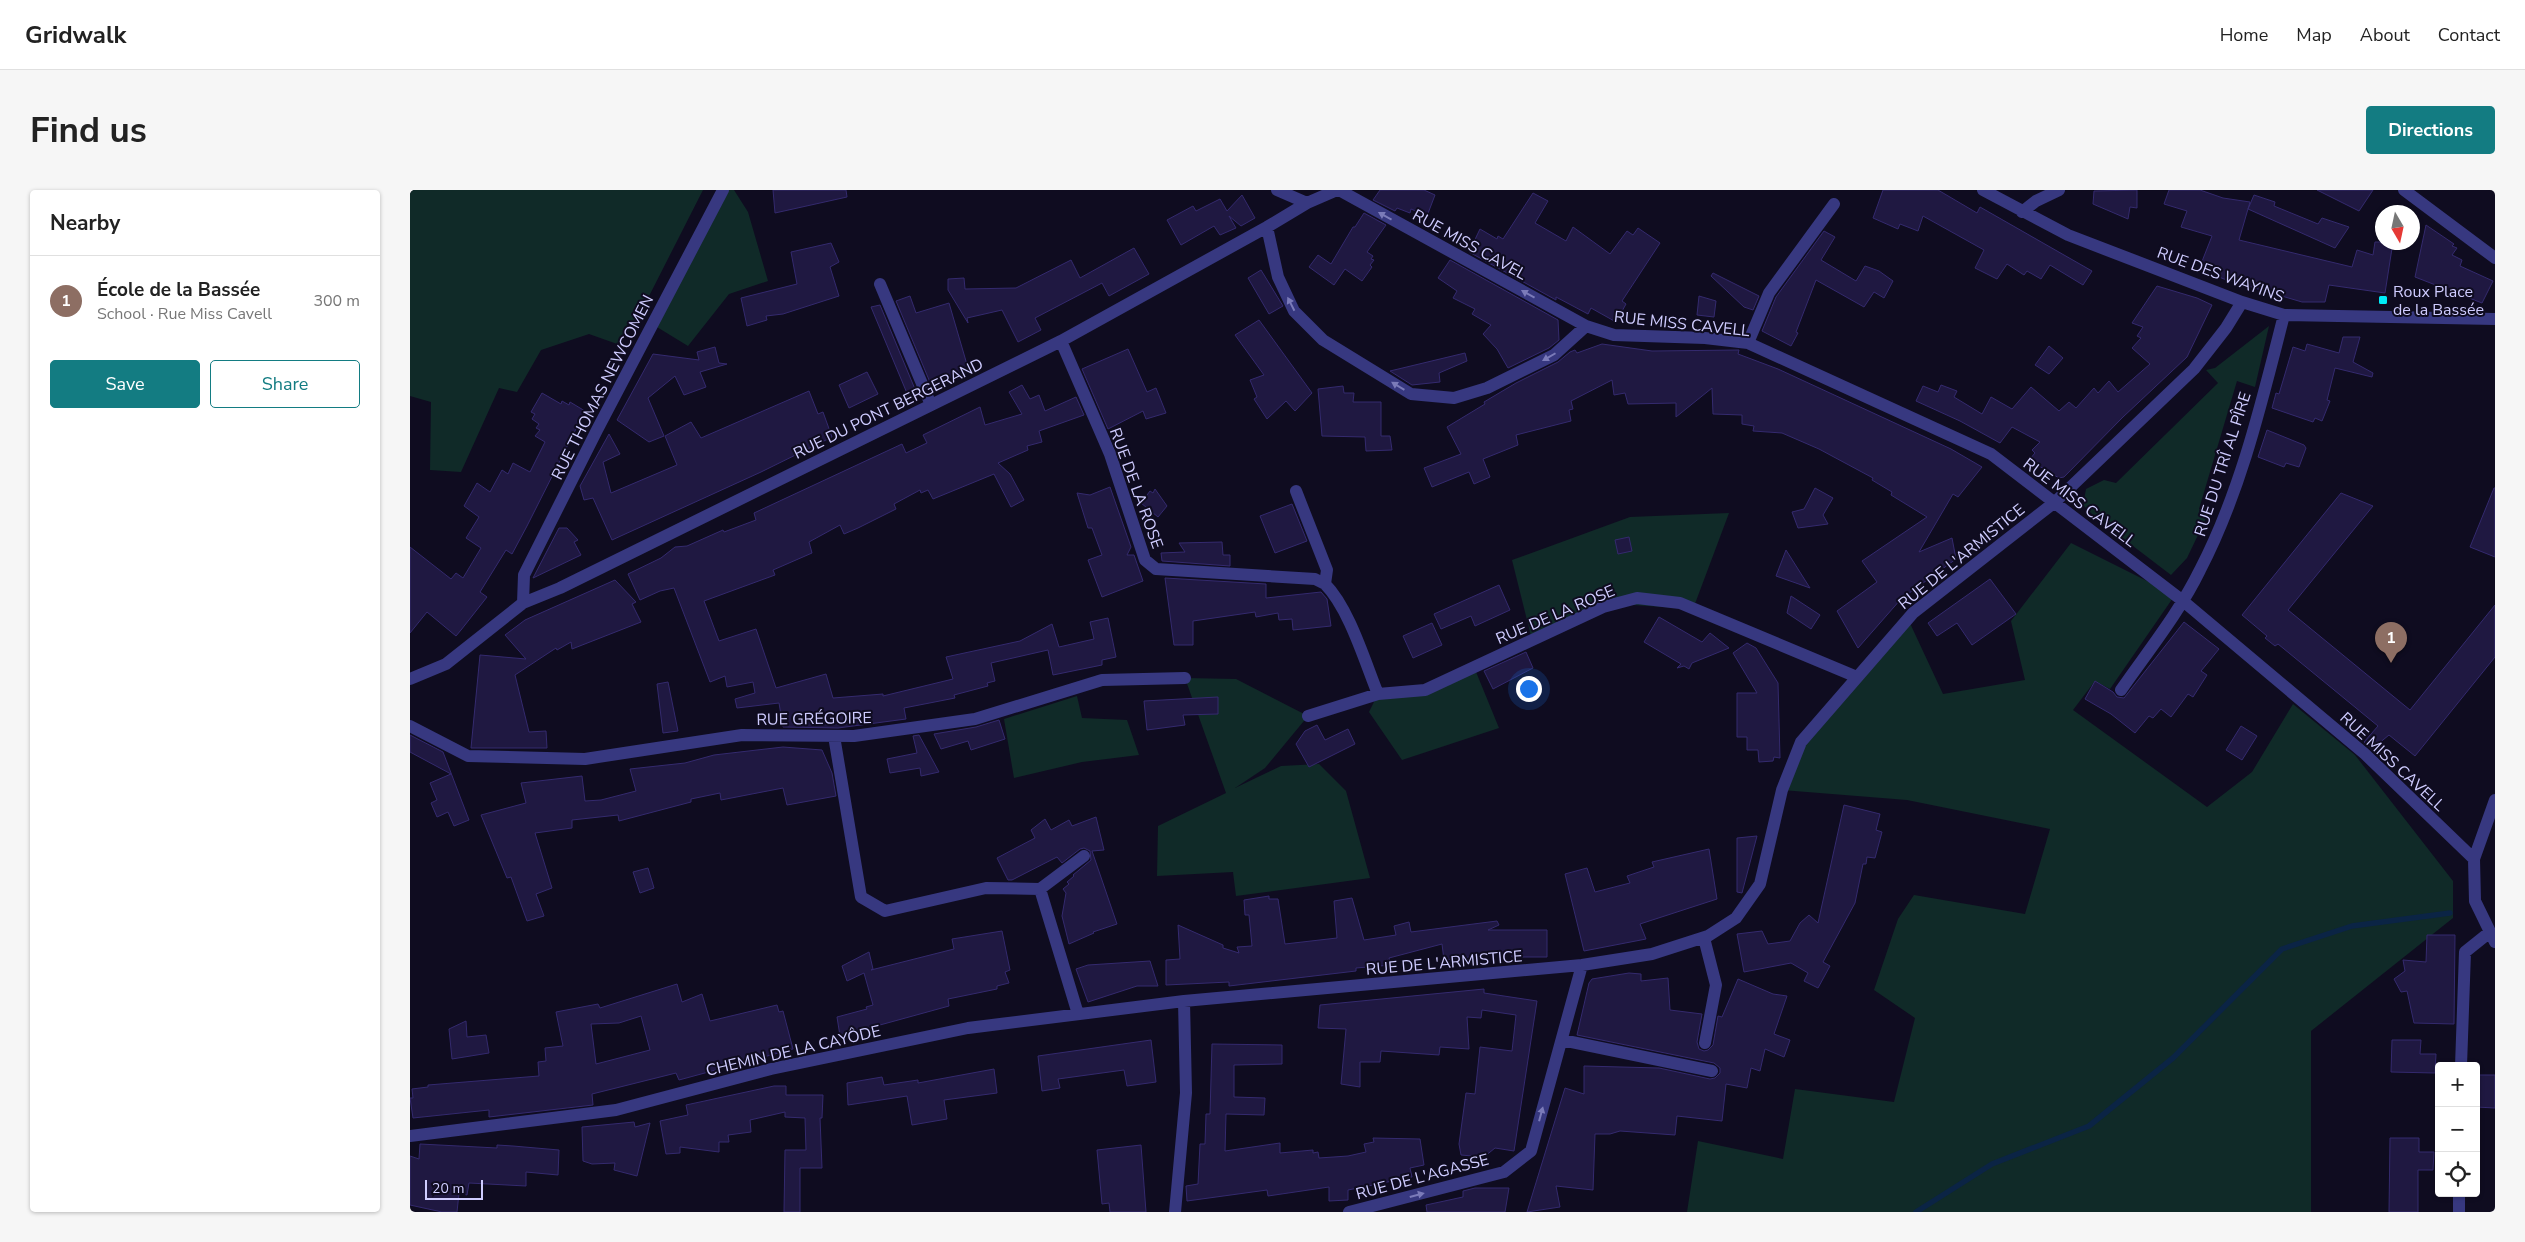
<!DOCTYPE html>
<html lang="en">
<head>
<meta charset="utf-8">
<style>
	:root { --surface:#fff; --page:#f6f6f6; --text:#222; --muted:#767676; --line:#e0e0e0; --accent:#137c82 }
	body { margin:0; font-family:"Nunito Sans",sans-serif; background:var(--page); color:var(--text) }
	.controls { position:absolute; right:15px; bottom:15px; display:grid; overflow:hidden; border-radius:5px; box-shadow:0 1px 4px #0004 }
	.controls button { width:45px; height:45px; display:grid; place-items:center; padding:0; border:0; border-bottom:1px solid var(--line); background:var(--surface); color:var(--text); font:25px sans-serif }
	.compass { position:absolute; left:1965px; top:15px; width:45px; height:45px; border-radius:50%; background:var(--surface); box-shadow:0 1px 4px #0004; rotate:171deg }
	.scale { position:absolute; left:15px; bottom:12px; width:58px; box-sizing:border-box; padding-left:5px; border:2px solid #cfccff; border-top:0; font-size:14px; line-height:18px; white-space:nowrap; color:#cfccff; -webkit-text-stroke:4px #0f0c20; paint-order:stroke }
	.you { position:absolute; left:1118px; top:498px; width:18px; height:18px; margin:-12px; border:4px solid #fff; border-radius:50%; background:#1a73e8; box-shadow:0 0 0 8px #1a73e833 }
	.badge { display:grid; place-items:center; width:32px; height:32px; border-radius:50%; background:var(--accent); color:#fff; font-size:16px; font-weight:700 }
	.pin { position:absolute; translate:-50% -41px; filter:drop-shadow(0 1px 2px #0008) }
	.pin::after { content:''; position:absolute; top:26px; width:18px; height:15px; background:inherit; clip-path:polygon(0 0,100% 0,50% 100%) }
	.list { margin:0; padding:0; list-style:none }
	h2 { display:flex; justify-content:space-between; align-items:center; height:65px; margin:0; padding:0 20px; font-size:21px }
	h2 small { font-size:16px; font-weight:400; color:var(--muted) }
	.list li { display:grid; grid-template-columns:32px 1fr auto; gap:15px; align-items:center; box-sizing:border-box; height:90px; padding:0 20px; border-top:1px solid var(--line) }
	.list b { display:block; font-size:19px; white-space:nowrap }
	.list p { margin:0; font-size:16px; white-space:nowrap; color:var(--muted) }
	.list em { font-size:16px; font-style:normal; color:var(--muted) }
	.actions { display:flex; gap:10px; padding:15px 20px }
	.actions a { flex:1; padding:11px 0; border:1px solid var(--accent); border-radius:5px; text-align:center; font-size:18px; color:var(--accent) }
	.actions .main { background:var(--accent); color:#fff }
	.icon { flex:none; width:28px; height:28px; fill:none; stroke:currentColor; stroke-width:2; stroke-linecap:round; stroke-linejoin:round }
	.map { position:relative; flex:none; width:2085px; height:1022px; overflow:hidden; border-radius:5px }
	header { display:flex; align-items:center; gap:30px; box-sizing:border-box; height:70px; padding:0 25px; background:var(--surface); border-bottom:1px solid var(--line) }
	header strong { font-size:24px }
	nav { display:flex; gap:28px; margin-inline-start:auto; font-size:18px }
	.intro { display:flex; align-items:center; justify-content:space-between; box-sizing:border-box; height:120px; padding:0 30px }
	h1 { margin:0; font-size:35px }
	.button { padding:12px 22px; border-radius:5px; background:var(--accent); color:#fff; font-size:18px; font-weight:700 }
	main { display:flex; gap:30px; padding:0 30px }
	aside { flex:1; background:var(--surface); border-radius:5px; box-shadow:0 1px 4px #0004 }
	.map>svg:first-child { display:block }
	.green { fill:#102a28 }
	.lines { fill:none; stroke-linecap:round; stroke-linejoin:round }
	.stream { stroke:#0b2445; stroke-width:5.5 }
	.building { fill:#1f1841; stroke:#342a6e; fill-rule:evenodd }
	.street { stroke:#373880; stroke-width:12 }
	.oneway { fill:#7b7bb9 }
	.poi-dot { fill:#00ebf7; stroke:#0f0c20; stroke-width:2 }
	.labels { text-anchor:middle; stroke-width:4; stroke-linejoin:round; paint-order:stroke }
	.street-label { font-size:16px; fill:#cfccff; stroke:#0f0c20 }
	.poi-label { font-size:16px; fill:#cfccff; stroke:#0f0c20; text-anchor:start }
</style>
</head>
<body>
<header>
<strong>Gridwalk</strong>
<nav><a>Home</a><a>Map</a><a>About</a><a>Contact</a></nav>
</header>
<div class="intro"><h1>Find us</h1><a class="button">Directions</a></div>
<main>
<aside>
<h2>Nearby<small></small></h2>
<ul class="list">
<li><span class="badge" style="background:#8d6e63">1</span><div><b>École de la Bassée</b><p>School · Rue Miss Cavell</p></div><em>300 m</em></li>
</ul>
<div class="actions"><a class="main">Save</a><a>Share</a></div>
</aside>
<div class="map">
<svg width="2085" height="1022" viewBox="0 0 2085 1022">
	<rect width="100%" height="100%" fill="#0f0c20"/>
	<path class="green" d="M0,0H293L235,114L210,155L179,144L131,160L107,202L89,198L51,282L20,280L21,212L0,206Z
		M313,0H324L338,22L358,91L319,104L278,156L242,134Z
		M1859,136L1845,197L1827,191L1789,319L1799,322L1777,368L1761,385L1685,327L1673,315L1676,299L1694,290L1706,293L1808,193L1796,180L1805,178Z
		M1319,323L1283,419L1208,414L1122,450L1102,370L1220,327Z
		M1661,353L1765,405L1700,499L1685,491L1663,520L1797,617L1842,582L1883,514L1945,565L2043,691V728L1901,841V1022H1277L1288,951L1373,969L1385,899L1484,912L1505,828L1464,800L1488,729L1504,705L1615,724L1640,639L1497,610L1372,600L1391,552L1498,429L1533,504L1615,490L1601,431Z
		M1064,477L1089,538L992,570L959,522L968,504L1015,500Z
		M775,488L826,489L898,526L855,578L825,598L871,576L909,574L936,601L960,688L826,706L823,682L747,686L748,636L816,603Z
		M667,506L672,528L717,530L729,565L672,572L604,588L594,529Z"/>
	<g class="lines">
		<path class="stream" d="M1506,1022L1582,974L1679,936L1763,868L1872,759L1942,736L2040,723"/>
	</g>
	<path class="building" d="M363,0H436L437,7L365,23Z
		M970,0H1014L1025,5L1017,26L1001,19L1000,23L987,18L985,21L963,10Z
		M1473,0H1528L1567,23L1570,17L1682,81L1673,95L1640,75L1631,89L1617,81L1614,85L1597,74L1587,89L1565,78L1574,60L1513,26L1508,41L1490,34L1488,39L1463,28Z
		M1727,0V18L1720,17L1718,29L1683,14L1684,1Z
		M1759,0H1790L1813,8L1840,12L1829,50L1942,77L1947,60L1963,65L1965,52H1983L1975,103L1919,95L1915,112H1892L1814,89L1789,79L1802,46L1771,37L1777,21L1754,14Z
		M1907,0H1963L1949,21Z
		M1123,3L1138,11L1125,33L1156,51L1163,37L1200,64L1217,41L1223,45L1228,38L1250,53L1212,111L1216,114L1206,132L1181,118L1178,124L1146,107V110L1059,62L1070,39L1087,49L1088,46L1093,49Z
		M832,5L845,28L831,36L819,26L826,38L810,45L804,36L771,55L757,30L783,16L786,21L810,9L817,21Z
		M1844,5L1865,12L1864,16L1908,34L1912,28L1939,37L1925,58L1838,19Z
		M954,23L976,35L957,62L963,66L961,69L964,70L960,75L962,77L952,91L935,79L924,95L899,77L908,65L921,74L943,37H945Z
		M2016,35L2044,54L2042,56L2047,58L2042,65L2052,70L2050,76L2083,91L2072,113L2005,87Z
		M1414,41L1425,47L1411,70L1446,91L1455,76L1469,81L1483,91L1474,108L1464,102L1454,117L1406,90L1386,142L1388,143L1381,156L1352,141L1366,107Z
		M421,53L429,72L420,77L429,106L373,124L356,126L357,130L337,136L331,108L387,94L381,62Z
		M724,58L739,84L699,106L692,93L625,128L631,140L608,152L592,120L557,128L558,133L538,100V89L554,88L555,99L606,98L661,70L670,88Z
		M1040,70L1148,130L1149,150L1139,158L1098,178L1087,159L1073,144L1081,135L1062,124L1065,119L1043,108L1047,101L1028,88Z
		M851,80L873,116L859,124L838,88Z
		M1303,83L1349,106L1343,120L1334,117L1301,86Z
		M1747,96L1787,108L1802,115L1777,167L1713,227L1654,287L1649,288L1619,270L1625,263L1622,260L1630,252L1602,237L1590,253L1550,231L1506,211L1513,196L1528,202L1531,195L1547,201L1544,207L1572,224L1581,207L1602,219L1621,197L1649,221L1659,212L1666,218L1684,198L1688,203L1699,191L1708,202L1740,174L1722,158L1731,148L1727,146L1733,137L1722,133Z
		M500,106L506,123L539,113L558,178L522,197L486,111Z
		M1289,106L1306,111L1304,127L1287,125Z
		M470,115L507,204L499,208L461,117Z
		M849,130L902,203L885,221L876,211L857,229L844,209L847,207L840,190L854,185L825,145Z
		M1933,147H1950L1943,172L1963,183L1962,187L1925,178L1917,210L1920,211L1912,231L1905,228L1903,232L1862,218L1866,203L1869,204L1883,157L1895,161L1897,154L1929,163Z
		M1192,154L1242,161L1329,160L1328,164L1368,179L1541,259L1572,277L1548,307L1543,304L1509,362L1542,348L1546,369L1491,409L1448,458L1427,421L1467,392L1452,371L1517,327L1481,305L1482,302L1462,290L1463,288L1409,259L1372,243L1343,241L1344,236L1332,234V225L1303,224L1302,198L1266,227V213L1218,214L1215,203L1204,205L1202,190L1161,211L1163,219L1159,220L1161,231L1106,245L1108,255L1073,269L1080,287L1064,294L1059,282L1022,297L1014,278L1051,264L1037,237L1075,214L1074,212L1106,193L1148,172L1160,162L1165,160L1167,163Z
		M1639,156L1653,168L1639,184L1625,175Z
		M305,157L309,173L317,174L290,182L296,197L274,205L265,186L238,208L254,246L239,252L207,230L243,164L289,170L287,162Z
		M718,159L737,202L746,198L756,223L736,229L733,221L698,239L672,179Z
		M1055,163L1057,171L1029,183L1030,192L1002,195L980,181Z
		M457,182L468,204L439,218L429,195Z
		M612,195L620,209L629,205L635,221L666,207L674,225L629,241L632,252L617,256L618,260L588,273L600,284L614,310L601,317L584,284L523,309L518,300L511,303L510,300L484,314L486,319L448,338L434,344L430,335L399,352L402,363L363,380L365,385L294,411L309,451L346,439L366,498L416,484L423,508L473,504V506L543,489L536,467L610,451L642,434L649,457L684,449L680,432L698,428L706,467L692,470V475L643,485L638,460L581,473L585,491L577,493L578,496L544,505L545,508L494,518L496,529L428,538L373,537L369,513L327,518L325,509L345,503L343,492L317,497L315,486L300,492L264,398L250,401L230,410L218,384L251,368L265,357L277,356L313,340L314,342L346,330L344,323L492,254L496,263L517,253L513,245L570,217L575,235L612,224L599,202Z
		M933,196L934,203H944L943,212H971V246H980L982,260L956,261L955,247L912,246L908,199Z
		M399,201L408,224L413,222L422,247L351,282L202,350L183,308L174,310L170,296L199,244L210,264L193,272L201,303L267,275L255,246L281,232L291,248Z
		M132,203L151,214L152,211L159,215L160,212L175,221L117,336L102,364L96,360L70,402L77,407L51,440L46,446L17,422L0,443V357L41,389L46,383L53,388L71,358L56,348L69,327L54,316L67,293L80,302L92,280L98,284L103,273L120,282L135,252L125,246L130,240L126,238L129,234L122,229L125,224L121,222Z
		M1857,240L1894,255L1896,258L1889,277L1876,273L1874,277L1848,267Z
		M700,297L721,357L717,365H724L733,391L692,407L678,370L692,365L682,338H678L667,303L680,305Z
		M1405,298L1423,308L1413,325L1418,334L1388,338L1382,322L1394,319Z
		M2084,298H2085V367L2060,357Z
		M745,299L757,316L748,327L731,313L740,301L743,303Z
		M1931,303L1963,316L1878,420L2000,520L2085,415V467L2005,566L1979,545L1962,559L1954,552L1968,536L1868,454L1865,456L1855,448L1857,446L1832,425Z
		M882,314L897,351L865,363L850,326Z
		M149,338H157L168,350L164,352L171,365L123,388Z
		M1219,347L1222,361L1208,364L1205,350Z
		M812,352L813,365H820V376L752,371L751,363L775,362L769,353Z
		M1376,360L1400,398L1366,386Z
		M755,388L856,394V408L911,402L917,409L921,436L883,440L882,429L869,430L868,423L846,427L845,422L783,431V455H764Z
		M1580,389L1606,424L1562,455L1547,433L1527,446L1518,433Z
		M205,390L226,412L222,414L231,432L162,459L161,452L147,460L146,458L105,485L119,542L136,541L137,558H61L70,465L116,469L95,445L115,430Z
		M1089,395L1100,420L1065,436L1061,426L1031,439L1024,424Z
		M1381,406L1410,425L1401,439L1377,423Z
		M1249,427L1292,452L1300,443L1319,458L1282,473L1279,479L1274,476L1267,478L1271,474L1234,452Z
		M1774,432L1809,459L1791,481L1797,485L1783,507L1778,504L1761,527L1751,519L1743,528L1739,526L1725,543L1701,524L1675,509L1685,491L1703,502L1707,507L1714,508Z
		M1022,433L1032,455L1003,468L993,446Z
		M1337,453L1346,458L1368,493L1370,568L1364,567L1363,571L1349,572L1348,560H1337V547H1327V503H1347L1323,463Z
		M1116,462L1123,478L1083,499L1074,481Z
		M258,492L268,541L253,543L247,494Z
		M808,507V524L773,525L775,535L737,540L734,511Z
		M589,530L595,549L561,560L558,551L531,559L524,544L566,537Z
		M907,535L915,550L938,539L945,554L899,577L886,554L895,541Z
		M1831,536L1847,546L1832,570L1816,560Z
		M0,545L33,562L59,630L44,636L38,622L27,627L21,613L27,610L20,593L41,584L0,562Z
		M509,545L529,582L511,586L510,578L480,583L477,569L507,563L503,546Z
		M373,557L412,560L422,583L426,606L377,615L373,598L311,610L310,603L281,609V612L209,631L208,625L162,630V638L125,643L142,698L126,704L134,726L117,731L101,687L97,688L71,625L116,613L111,593L172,586L175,611L191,610L226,601L220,579L275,573L304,565Z
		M1434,615L1470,624L1466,640L1472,642L1465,668L1457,667L1456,674H1453L1445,713L1413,772L1420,776L1408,798L1394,791L1398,783L1381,773L1334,782L1327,744L1352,741L1358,754L1380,751L1390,733L1399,725L1408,733Z
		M686,627L694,660L682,661L707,734L683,742L684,743L659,754L652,726L656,703L653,699L659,694L657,692L664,686L663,685L681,670L680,661L674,658L670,659L652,673L647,667L602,690H598L587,668L625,648L621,640L635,629L641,640L659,630L662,636Z
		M1347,646L1332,703L1327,702V648Z
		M1299,659L1307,709L1230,734L1236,749L1174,761L1155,684L1177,678L1185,702L1220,693L1217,686L1244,677L1242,672Z
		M238,678L244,698L230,703L223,682Z
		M859,706V709H868L875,754L927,748L924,711L942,708L954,750L986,745L984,736L999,732L1001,742L1087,731L1089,735L1078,740H1137V767H1102V762L1034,770L1032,754L979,768L981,775L946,778V781L819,796V792L756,795V770L770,769L768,735L813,755V758L829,763L827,757L842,756L839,725H835L834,710Z
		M592,741L600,780L595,782L599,793L587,796V799L538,809L539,816L430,846L427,827L457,819L456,817L463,815L454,783L437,791L432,776L459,762L463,779L461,780L544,759L542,749Z
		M2017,745H2045L2044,834L2004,833L1997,801L1991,802L1984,789L1995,781L1993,770L2016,772Z
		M740,771L748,796H727L678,812L666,779L678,775Z
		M1219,783L1231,784V791L1258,788L1260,820L1292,824L1287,852L1289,859L1294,861L1298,860L1303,855L1308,826L1312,827L1328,789L1363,804L1377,806L1364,844L1380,850L1374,867L1355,859L1350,881L1341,878L1337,898L1316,894L1312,931L1267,926L1265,945L1210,941L1200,944H1185L1183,1000L1146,996L1150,1017L1117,1022L1155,898L1174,904V876L1249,878L1300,889L1305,888L1310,883V878L1304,873L1167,845L1179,793L1182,789Z
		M267,794L272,812L292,804L300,831L367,815L369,822L373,821L383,859L269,890L266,883L182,904L183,915L79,927V920L3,928L0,908H3L2,899L18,897V895L129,886L128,872L136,871L135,858L153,856L146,822L188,814L190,818ZM231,826L240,860L186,874L181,834L209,833Z
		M1074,799V803L1127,811L1104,961L1085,958L1074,967L1051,965L1049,954L1056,903L1065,904L1070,857L1102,861L1106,825L1072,820L1071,828L1057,827L1059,859L1030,857L1029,865L971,861L970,872H950V897L931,894L936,839L908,838L910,815Z
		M56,831L57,847L76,845L79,863L42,869L39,839Z
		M741,850L746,892L717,896L714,880L648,889L650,898L632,901L628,866Z
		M1982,850H2011L2010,864H2026L2025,883L1981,882Z
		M802,854L872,855V874L824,875V907L855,908L854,925L816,924L815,961L870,953V963L903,960V963L908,962L909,968L938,966L956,962L954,954L964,952L963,948L1010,949L1014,975L1000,978L1002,987L938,1000V1010L919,1011V997L858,1006L857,1000L777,1011L776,996L788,994L790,954H795L796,924H800Z
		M584,879L587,903L534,910L537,929L502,935L497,906L438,915L437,893L472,887L474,895L508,890V893Z
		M2066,885H2085V918L2066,917Z
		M364,896H376V905H413L412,928H410L412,978H390V1022H374L375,960H396L395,928L375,927V922L340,930L341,942L318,945L319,952H309V962L270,957V963L256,964L250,931L278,925L276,915Z
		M224,932L225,937L240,933L227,986L204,980L205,973L182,974L173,971L172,937Z
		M1980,948H2009V962H2024L2023,980H2008V1022H1979Z
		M10,954L87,958V955L103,956L149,960L148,985L116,982V996L59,993L57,1005L49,1003L47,1022H32L0,1015V966L9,969Z
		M731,955L736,1022H700L699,1013L692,1014L687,960Z
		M1065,998H1099L1095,1022H1017L1016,1015L1053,1007V1001Z"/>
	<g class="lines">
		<path class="street" d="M867,0L897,13
			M929,0L1176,136L1204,145L1295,148L1338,153L1581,264L1773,411L1955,564L2064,669
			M1573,0L1658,45L1832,112L1874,125L2085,129
			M1994,0L2085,68
			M1612,22L1626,11L1649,0
			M857,37L868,87L884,121L913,150L1001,204L1044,208L1077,198L1144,165L1176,136
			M470,94L521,215
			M651,151L700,264L735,370L746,379L905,389L915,394
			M1338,153L1359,103L1424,14
			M886,301L917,380L915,394C939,418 955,472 968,504
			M113,413L114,385L187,240L313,0
			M0,489L36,474L113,413L150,398L651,151L857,37L897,13L927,0
			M1711,500C1738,461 1769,423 1790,380C1831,301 1852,211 1874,125
			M898,526L968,504L1015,500L1193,417L1227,408L1270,413L1447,487
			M0,536L58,566L175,569L332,545L444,546L565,529L692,490L775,488
			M424,546L451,707L475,721L576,698L630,699L668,824
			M2085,610L2064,669L2065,711L2085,752
			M630,699L674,666
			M1294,748L1306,795L1295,853
			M1152,850L1302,881
			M2051,876L2055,762L2080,742
			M0,946L206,920L361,879L558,838L774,811L1172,775L1242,764L1298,746L1326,728L1350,694L1372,600L1391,552L1503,423L1645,312L1784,179L1816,138L1832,112
			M765,1022L776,903L774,811
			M939,1022L1094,982L1121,961L1172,775
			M2049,1022V1003"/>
	</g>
	<defs><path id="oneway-solid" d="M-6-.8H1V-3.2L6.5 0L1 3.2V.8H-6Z" transform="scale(1.25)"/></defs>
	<g class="oneway">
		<use href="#oneway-solid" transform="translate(975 26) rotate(-151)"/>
		<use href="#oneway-solid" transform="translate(1118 104) rotate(-151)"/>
		<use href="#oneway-solid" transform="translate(881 114) rotate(-117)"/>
		<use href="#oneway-solid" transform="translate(1139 167) rotate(150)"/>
		<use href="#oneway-solid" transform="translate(988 196) rotate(-149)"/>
		<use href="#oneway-solid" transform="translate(1131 924) rotate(-75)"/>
		<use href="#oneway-solid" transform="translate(1007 1005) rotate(-15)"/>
	</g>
	<rect class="poi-dot" x="1968" y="105" width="10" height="10" rx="2.5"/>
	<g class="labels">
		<g class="street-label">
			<text transform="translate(1060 54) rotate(29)" y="6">RUE MISS CAVEL</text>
			<text transform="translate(1811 84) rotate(20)" y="6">RUE DES WAYINS</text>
			<text transform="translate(1272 133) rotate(6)" y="6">RUE MISS CAVELL</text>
			<text transform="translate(192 197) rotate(-63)" y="6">RUE THOMAS NEWCOMEN</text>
			<text transform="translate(478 218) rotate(-26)" y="6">RUE DU PONT BERGERAND</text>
			<text transform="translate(1812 274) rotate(-72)" y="6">RUE DU TRÎ AL PÎRE</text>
			<text transform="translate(727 298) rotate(70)" y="6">RUE DE LA ROSE</text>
			<text transform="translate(1670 312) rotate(37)" y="6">RUE MISS CAVELL</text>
			<text transform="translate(1551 366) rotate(-39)" y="6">RUE DE L'ARMISTICE</text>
			<text transform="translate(1145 424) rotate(-23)" y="6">RUE DE LA ROSE</text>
			<text transform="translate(404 528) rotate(-1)" y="6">RUE GRÉGOIRE</text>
			<text transform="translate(1983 571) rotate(43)" y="6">RUE MISS CAVELL</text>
			<text transform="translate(1034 772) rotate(-5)" y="6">RUE DE L'ARMISTICE</text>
			<text transform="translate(383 860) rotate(-13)" y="6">CHEMIN DE LA CAYÔDE</text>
			<text transform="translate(1012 986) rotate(-15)" y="6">RUE DE L'AGASSE</text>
		</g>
		<g class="poi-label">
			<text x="1983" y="107">Roux Place<tspan x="1983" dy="18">de la Bassée</tspan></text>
		</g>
	</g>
</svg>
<div class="controls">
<button>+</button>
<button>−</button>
<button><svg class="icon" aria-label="locate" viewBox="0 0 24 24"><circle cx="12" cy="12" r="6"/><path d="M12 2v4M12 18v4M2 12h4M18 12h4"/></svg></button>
</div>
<svg class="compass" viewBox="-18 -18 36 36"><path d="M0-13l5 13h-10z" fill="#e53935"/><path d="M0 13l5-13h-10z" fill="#767676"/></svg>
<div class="scale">20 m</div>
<div class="you"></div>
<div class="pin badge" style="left:1981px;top:473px;background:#8d6e63">1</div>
</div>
</main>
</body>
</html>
